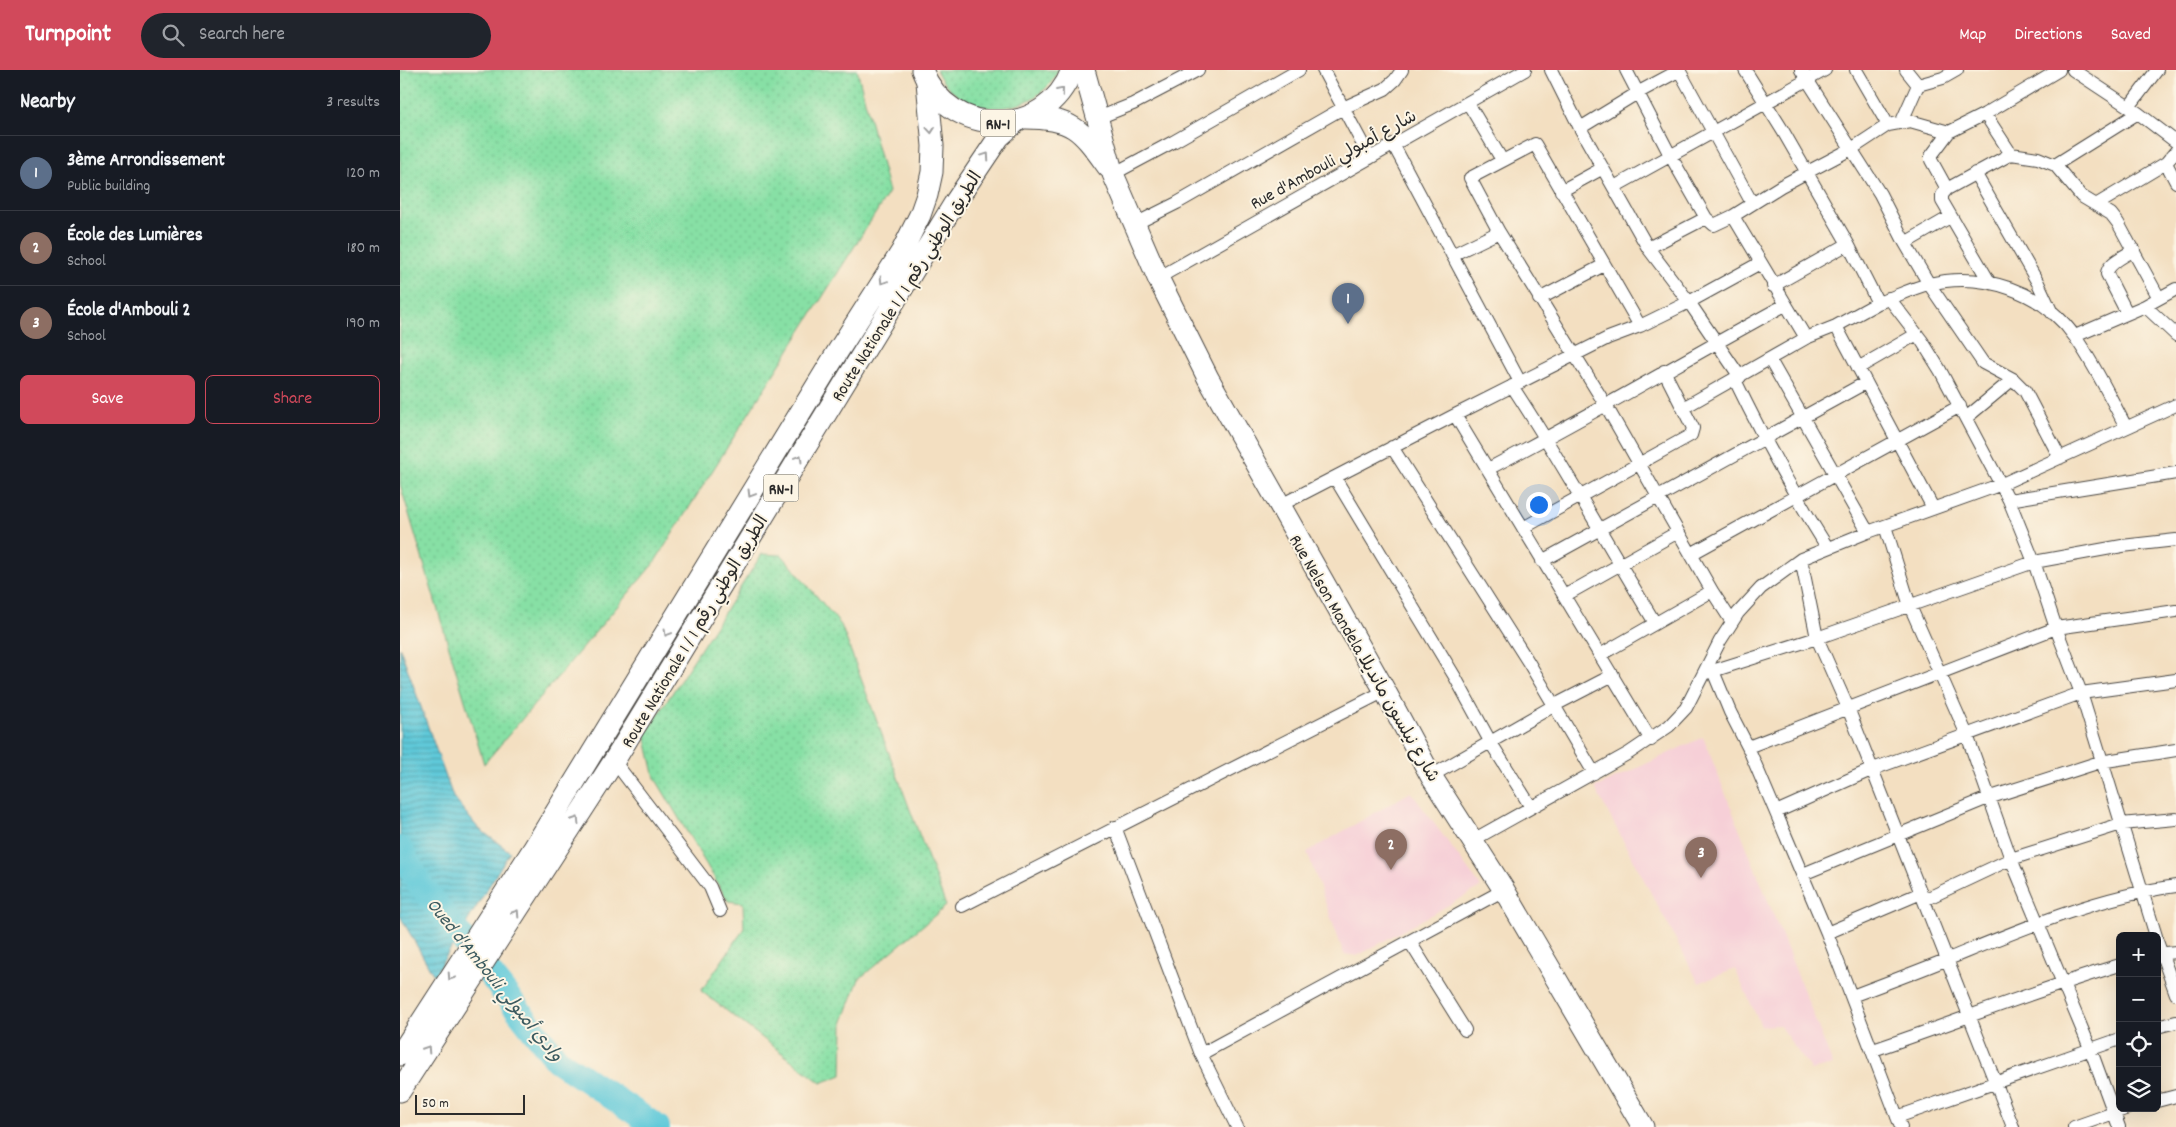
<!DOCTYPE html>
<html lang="en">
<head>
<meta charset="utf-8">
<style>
	:root { --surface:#171b24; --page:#20242c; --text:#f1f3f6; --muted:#9ea1a6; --line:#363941; --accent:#d1495b }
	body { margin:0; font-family:Dekko,"Playpen Sans Arabic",sans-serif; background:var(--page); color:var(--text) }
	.controls { position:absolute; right:15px; bottom:15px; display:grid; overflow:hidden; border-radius:8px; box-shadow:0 5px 20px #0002 }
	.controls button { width:45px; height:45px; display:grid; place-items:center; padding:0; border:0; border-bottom:1px solid var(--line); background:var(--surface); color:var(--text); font:25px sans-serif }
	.scale { position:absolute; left:15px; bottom:12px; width:110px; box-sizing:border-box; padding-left:5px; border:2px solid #2b2b2b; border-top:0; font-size:14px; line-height:18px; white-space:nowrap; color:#2b2b2b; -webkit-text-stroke:4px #fcf5e5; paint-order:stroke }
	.you { position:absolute; left:1138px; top:434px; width:18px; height:18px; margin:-12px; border:4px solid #fff; border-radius:50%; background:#1a73e8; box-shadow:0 0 0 8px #1a73e833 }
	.badge { display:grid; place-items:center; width:32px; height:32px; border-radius:50%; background:var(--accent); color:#fff; font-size:16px; font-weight:700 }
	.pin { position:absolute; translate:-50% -41px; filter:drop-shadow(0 1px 2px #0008) }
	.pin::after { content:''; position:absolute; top:26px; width:18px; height:15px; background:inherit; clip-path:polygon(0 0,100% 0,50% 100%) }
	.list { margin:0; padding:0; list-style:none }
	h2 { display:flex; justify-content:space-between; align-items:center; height:65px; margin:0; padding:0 20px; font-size:21px }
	h2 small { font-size:16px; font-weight:400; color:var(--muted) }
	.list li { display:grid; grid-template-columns:32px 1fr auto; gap:15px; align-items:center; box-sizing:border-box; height:75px; padding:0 20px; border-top:1px solid var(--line) }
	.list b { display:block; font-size:19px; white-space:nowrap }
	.list p { margin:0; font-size:16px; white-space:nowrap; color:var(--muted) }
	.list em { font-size:16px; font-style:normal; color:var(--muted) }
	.actions { display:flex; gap:10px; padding:15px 20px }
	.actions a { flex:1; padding:11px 0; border:1px solid var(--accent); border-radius:8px; text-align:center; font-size:18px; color:var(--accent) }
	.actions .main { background:var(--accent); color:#fff }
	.icon { flex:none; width:28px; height:28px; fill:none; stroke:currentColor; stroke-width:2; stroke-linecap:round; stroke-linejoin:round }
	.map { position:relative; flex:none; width:1776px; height:1057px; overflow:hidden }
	header { display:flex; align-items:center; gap:30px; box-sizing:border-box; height:70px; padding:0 25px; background:var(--accent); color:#fff }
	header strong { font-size:24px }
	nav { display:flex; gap:28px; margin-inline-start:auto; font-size:18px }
	.search { width:350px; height:45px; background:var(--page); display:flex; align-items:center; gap:12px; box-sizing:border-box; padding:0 18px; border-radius:28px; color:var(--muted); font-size:19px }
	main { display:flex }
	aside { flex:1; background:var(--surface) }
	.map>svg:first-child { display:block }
	.built { fill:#f6cfd7 }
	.green { fill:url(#green-dots); stroke:#598668 }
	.water { fill:url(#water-rules); stroke:#457a82 }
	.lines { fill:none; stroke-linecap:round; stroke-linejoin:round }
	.river { stroke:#5fc9d9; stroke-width:26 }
	.minor-casing { stroke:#494642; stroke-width:14 }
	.primary-casing { stroke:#494642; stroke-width:23 }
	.trunk-casing { stroke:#494642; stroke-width:23 }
	.minor { stroke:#fff; stroke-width:12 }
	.primary { stroke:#fff; stroke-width:21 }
	.trunk { stroke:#fff; stroke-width:21 }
	.oneway { stroke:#a0a0a0 }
	.labels { text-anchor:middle; stroke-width:4; stroke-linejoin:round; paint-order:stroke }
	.shield { fill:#fcf5e5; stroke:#6a6863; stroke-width:1 }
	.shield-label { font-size:16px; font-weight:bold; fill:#2b2b2b }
	.street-label { font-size:18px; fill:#2b2b2b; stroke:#fcf5e5 }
	.water-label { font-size:19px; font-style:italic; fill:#3b5a5f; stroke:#fcf5e5 }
</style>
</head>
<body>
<header>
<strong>Turnpoint</strong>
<div class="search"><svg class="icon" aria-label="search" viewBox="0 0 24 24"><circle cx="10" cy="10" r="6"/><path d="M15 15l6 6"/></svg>Search here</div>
<nav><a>Map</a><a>Directions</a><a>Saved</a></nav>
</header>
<main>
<aside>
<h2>Nearby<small>3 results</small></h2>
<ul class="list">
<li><span class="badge" style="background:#5c6f8a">1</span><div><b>3ème Arrondissement</b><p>Public building</p></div><em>120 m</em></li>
<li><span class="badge" style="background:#8d6e63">2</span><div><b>École des Lumières</b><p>School</p></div><em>180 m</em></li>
<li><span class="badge" style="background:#8d6e63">3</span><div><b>École d'Ambouli 2</b><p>School</p></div><em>190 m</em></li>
</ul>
<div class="actions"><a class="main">Save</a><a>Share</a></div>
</aside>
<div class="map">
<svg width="1776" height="1057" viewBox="0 0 1776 1057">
	<defs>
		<pattern id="green-dots" width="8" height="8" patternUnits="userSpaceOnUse" patternTransform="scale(1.25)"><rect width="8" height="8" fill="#87e0a5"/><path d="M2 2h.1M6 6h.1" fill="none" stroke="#75c08e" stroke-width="1.8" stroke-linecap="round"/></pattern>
		<pattern id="water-rules" width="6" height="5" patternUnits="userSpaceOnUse" patternTransform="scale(1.25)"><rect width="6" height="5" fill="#5fc9d9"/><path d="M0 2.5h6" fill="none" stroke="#4fa3b0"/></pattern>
	</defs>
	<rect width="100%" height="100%" fill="#fcf5e5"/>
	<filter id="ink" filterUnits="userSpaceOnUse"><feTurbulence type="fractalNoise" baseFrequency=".02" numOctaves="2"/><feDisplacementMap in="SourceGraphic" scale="10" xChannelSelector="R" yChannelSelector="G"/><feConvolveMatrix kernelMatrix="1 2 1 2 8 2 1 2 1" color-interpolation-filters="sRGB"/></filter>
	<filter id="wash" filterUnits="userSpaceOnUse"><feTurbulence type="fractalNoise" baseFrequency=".0096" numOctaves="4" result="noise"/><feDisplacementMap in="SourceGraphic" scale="20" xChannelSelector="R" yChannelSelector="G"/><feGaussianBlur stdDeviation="1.12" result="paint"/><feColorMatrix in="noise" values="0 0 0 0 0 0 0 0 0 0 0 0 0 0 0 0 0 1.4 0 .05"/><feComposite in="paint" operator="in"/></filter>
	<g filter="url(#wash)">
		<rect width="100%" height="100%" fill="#f3dfc1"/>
		<path class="built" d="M1303,667L1415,949L1433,995L1411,1000L1379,955L1361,956L1335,899L1299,913L1195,718Z
			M1011,722L1081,817L957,886L944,884L907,782Z"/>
		<path class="green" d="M0,0H457L489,122L254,493L84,694L0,414Z
			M536,0H659C655,5 652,12 648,16C622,44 572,46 547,16C542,12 539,5 536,0Z
			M362,484L382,485L441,555L546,836L459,909L443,951L442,1005L421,1013L301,921L344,859L343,833L328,831L255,708L245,665Z"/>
		<path class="water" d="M0,578L53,727L78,758L110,782L34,906L0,846Z"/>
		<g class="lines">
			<path class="river" d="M0,779L20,814L157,990L257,1057"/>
		</g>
	</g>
	<g filter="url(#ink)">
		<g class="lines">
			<defs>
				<path id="minor" d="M923,0L970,88
					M1151,0L1180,58L1248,178L1289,232L1340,307
					M1226,0L1270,85L1306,148L1314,155L1333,146L1381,116L1453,78L1488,55L1510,51L1549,62L1585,44L1659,0
					M1279,0L1352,133
					M1345,0L1383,61L1448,174L1478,233C1495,227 1512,218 1529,214C1582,201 1643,221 1675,267C1695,295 1710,327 1726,357
					M1401,0L1480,124L1505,173L1529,214L1583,293L1613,309L1625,321L1660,388
					M1456,0L1488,55
					M1506,0L1518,15L1543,8L1557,0
					M1673,0L1738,43L1776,72
					M1068,33L1102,90
					M1729,37L1757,0
					M1585,44L1611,84
					M698,48L733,34L798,0
					M1502,51L1518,15
					M1180,58L1239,22L1280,0
					M993,74L1120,312
					M1766,93L1776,112
					M1655,95L1738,43
					M1575,103L1638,213L1652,243
					M713,104L773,72L899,0
					M1214,117L1425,0
					M1547,119L1531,90V86L1549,62
					M1161,121L1203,98
					M1696,135L1711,144L1718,153L1759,228
					M1333,146L1406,268
					M735,154L777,133L943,38L985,19L995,10L1002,0
					M1505,173L1550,147
					M1248,178L1306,148
					M1052,185L1099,162
					M758,208L1125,0
					M1590,213L1542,131V125L1547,119L1611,84L1638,88L1655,95L1681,126L1696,135L1766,93L1776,81
					M1373,216L1448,174
					M1489,228L1522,271L1540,300L1609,430L1634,492L1656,558L1681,623L1756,866
					M1139,229L1204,195
					M1745,236L1776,265
					M1727,243L1707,204C1707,193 1725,186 1734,180
					M1240,256L1135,74L1070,108L1099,162L1205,334L1312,521L1332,552
					M1436,256L1533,438
					M1675,266L1745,236L1776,219
					M1370,290L1468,462
					M1458,298L1517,264
					M1335,310C1363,368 1393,423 1427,477
					M1112,316C1163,393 1207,474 1255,553
					M1283,338L1406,268L1436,256L1478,233
					M1055,345L1251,670
					M1566,348L1613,309
					M992,377L1129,593L1194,703
					M1088,399C1188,347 1286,289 1385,235
					M935,408L1055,607L1091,673L1131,737
					M1609,430L1776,403
					M879,436L1055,345L1208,268L1240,256L1289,232L1360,193
					M1485,456L1510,536L1567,665L1611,789L1690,978L1719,1057
					M1123,458L1291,365L1293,358L1264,301
					M1291,484L1560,336
					M1401,489L1417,568L1448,638L1613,1057
					M1142,491L1465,313
					M1164,526L1278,462
					M1200,585L1312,521
					M1313,601L1330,642L1348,677L1427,863L1501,1057
					M1306,603L1417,568L1634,492L1722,476L1776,470
					M1348,677L1656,558L1776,541
					M214,691L310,817L320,841
					M1031,706L1155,635L1213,605
					M1376,742L1473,699L1681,623L1776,610
					M715,757L801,984L837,1057
					M1073,770L1229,683L1269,656L1286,638L1320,571L1338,543L1361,518L1401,489L1468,462L1602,414L1776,335
					M1403,804L1588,728L1700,692L1776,680
					M1524,830L1611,789L1721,754L1776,749
					M562,836L985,621
					M1427,863L1521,823
					M1757,871L1776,924
					M1010,872L1065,960
					M1757,884L1776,882
					M1452,926C1484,914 1516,902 1548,889C1622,859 1696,827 1776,816
					M1757,957L1776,952
					M1473,980C1556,952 1636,920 1720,895
					M801,984L1104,820
					M1757,1031L1776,1026
					M1497,1047L1720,969
					M1674,1057L1728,1038"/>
				<path id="primary" d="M522,0C549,69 646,70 672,0
					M684,0L713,104L758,208L808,308L985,621L1031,706L1104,820L1243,1057
					M626,48C674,48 681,60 708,97"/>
				<path id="trunk" d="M0,985L134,778L438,281L502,181L520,145L527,125L532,102L533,76L527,12
					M0,1021L214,691L554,134L599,67L618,50"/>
			</defs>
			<use href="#minor" class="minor-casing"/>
			<use href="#primary" class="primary-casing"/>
			<use href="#trunk" class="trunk-casing"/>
			<use href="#minor" class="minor"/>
			<use href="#primary" class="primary"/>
			<use href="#trunk" class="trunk"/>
		</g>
		<defs><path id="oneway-chevron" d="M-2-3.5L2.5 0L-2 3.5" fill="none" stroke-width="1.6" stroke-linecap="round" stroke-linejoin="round" transform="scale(1.25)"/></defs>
		<g class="oneway">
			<use href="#oneway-chevron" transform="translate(661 21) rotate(-49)"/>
			<use href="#oneway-chevron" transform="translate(531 60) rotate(85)"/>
			<use href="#oneway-chevron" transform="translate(586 86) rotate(-56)"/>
			<use href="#oneway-chevron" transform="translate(483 211) rotate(122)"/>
			<use href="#oneway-chevron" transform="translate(399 388) rotate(-59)"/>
			<use href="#oneway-chevron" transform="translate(351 424) rotate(121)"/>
			<use href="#oneway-chevron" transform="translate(267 563) rotate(121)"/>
			<use href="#oneway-chevron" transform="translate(176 750) rotate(-58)"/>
			<use href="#oneway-chevron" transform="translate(116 843) rotate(-57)"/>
			<use href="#oneway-chevron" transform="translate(51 907) rotate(123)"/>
			<use href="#oneway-chevron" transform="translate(27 979) rotate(-57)"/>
		</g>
	</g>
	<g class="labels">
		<g class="shield">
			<rect x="580.5" y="39.5" width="35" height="27" rx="4"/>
			<rect x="363.5" y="404.5" width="35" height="27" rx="4"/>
		</g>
		<g class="shield-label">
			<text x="598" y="59">RN-1</text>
			<text x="381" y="424">RN-1</text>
		</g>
		<g class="street-label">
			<text transform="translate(933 89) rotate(-29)" y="6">Rue d'Ambouli شارع أمبولي</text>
			<text transform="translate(506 216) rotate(-58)" y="6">Route Nationale 1 / الطريق الوطني رقم 1</text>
			<text transform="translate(294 561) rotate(-59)" y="6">Route Nationale 1 / الطريق الوطني رقم 1</text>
			<text transform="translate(965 588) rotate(60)" y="6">Rue Nelson Mandela شارع نيلسون مانديلا</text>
		</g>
		<g class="water-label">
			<text transform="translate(96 909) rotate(51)" y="7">Oued d'Ambouli وادي أمبولي</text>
		</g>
	</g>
</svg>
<div class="controls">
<button>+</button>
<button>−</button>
<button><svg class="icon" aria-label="locate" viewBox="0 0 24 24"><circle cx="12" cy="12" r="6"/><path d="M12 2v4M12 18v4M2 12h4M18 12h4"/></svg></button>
<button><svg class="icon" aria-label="layers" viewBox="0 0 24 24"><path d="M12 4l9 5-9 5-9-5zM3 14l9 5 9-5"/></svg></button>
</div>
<div class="scale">50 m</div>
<div class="you"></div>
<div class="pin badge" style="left:948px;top:254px;background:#5c6f8a">1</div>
<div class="pin badge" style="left:991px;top:800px;background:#8d6e63">2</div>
<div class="pin badge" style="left:1301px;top:808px;background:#8d6e63">3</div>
</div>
</main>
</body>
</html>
